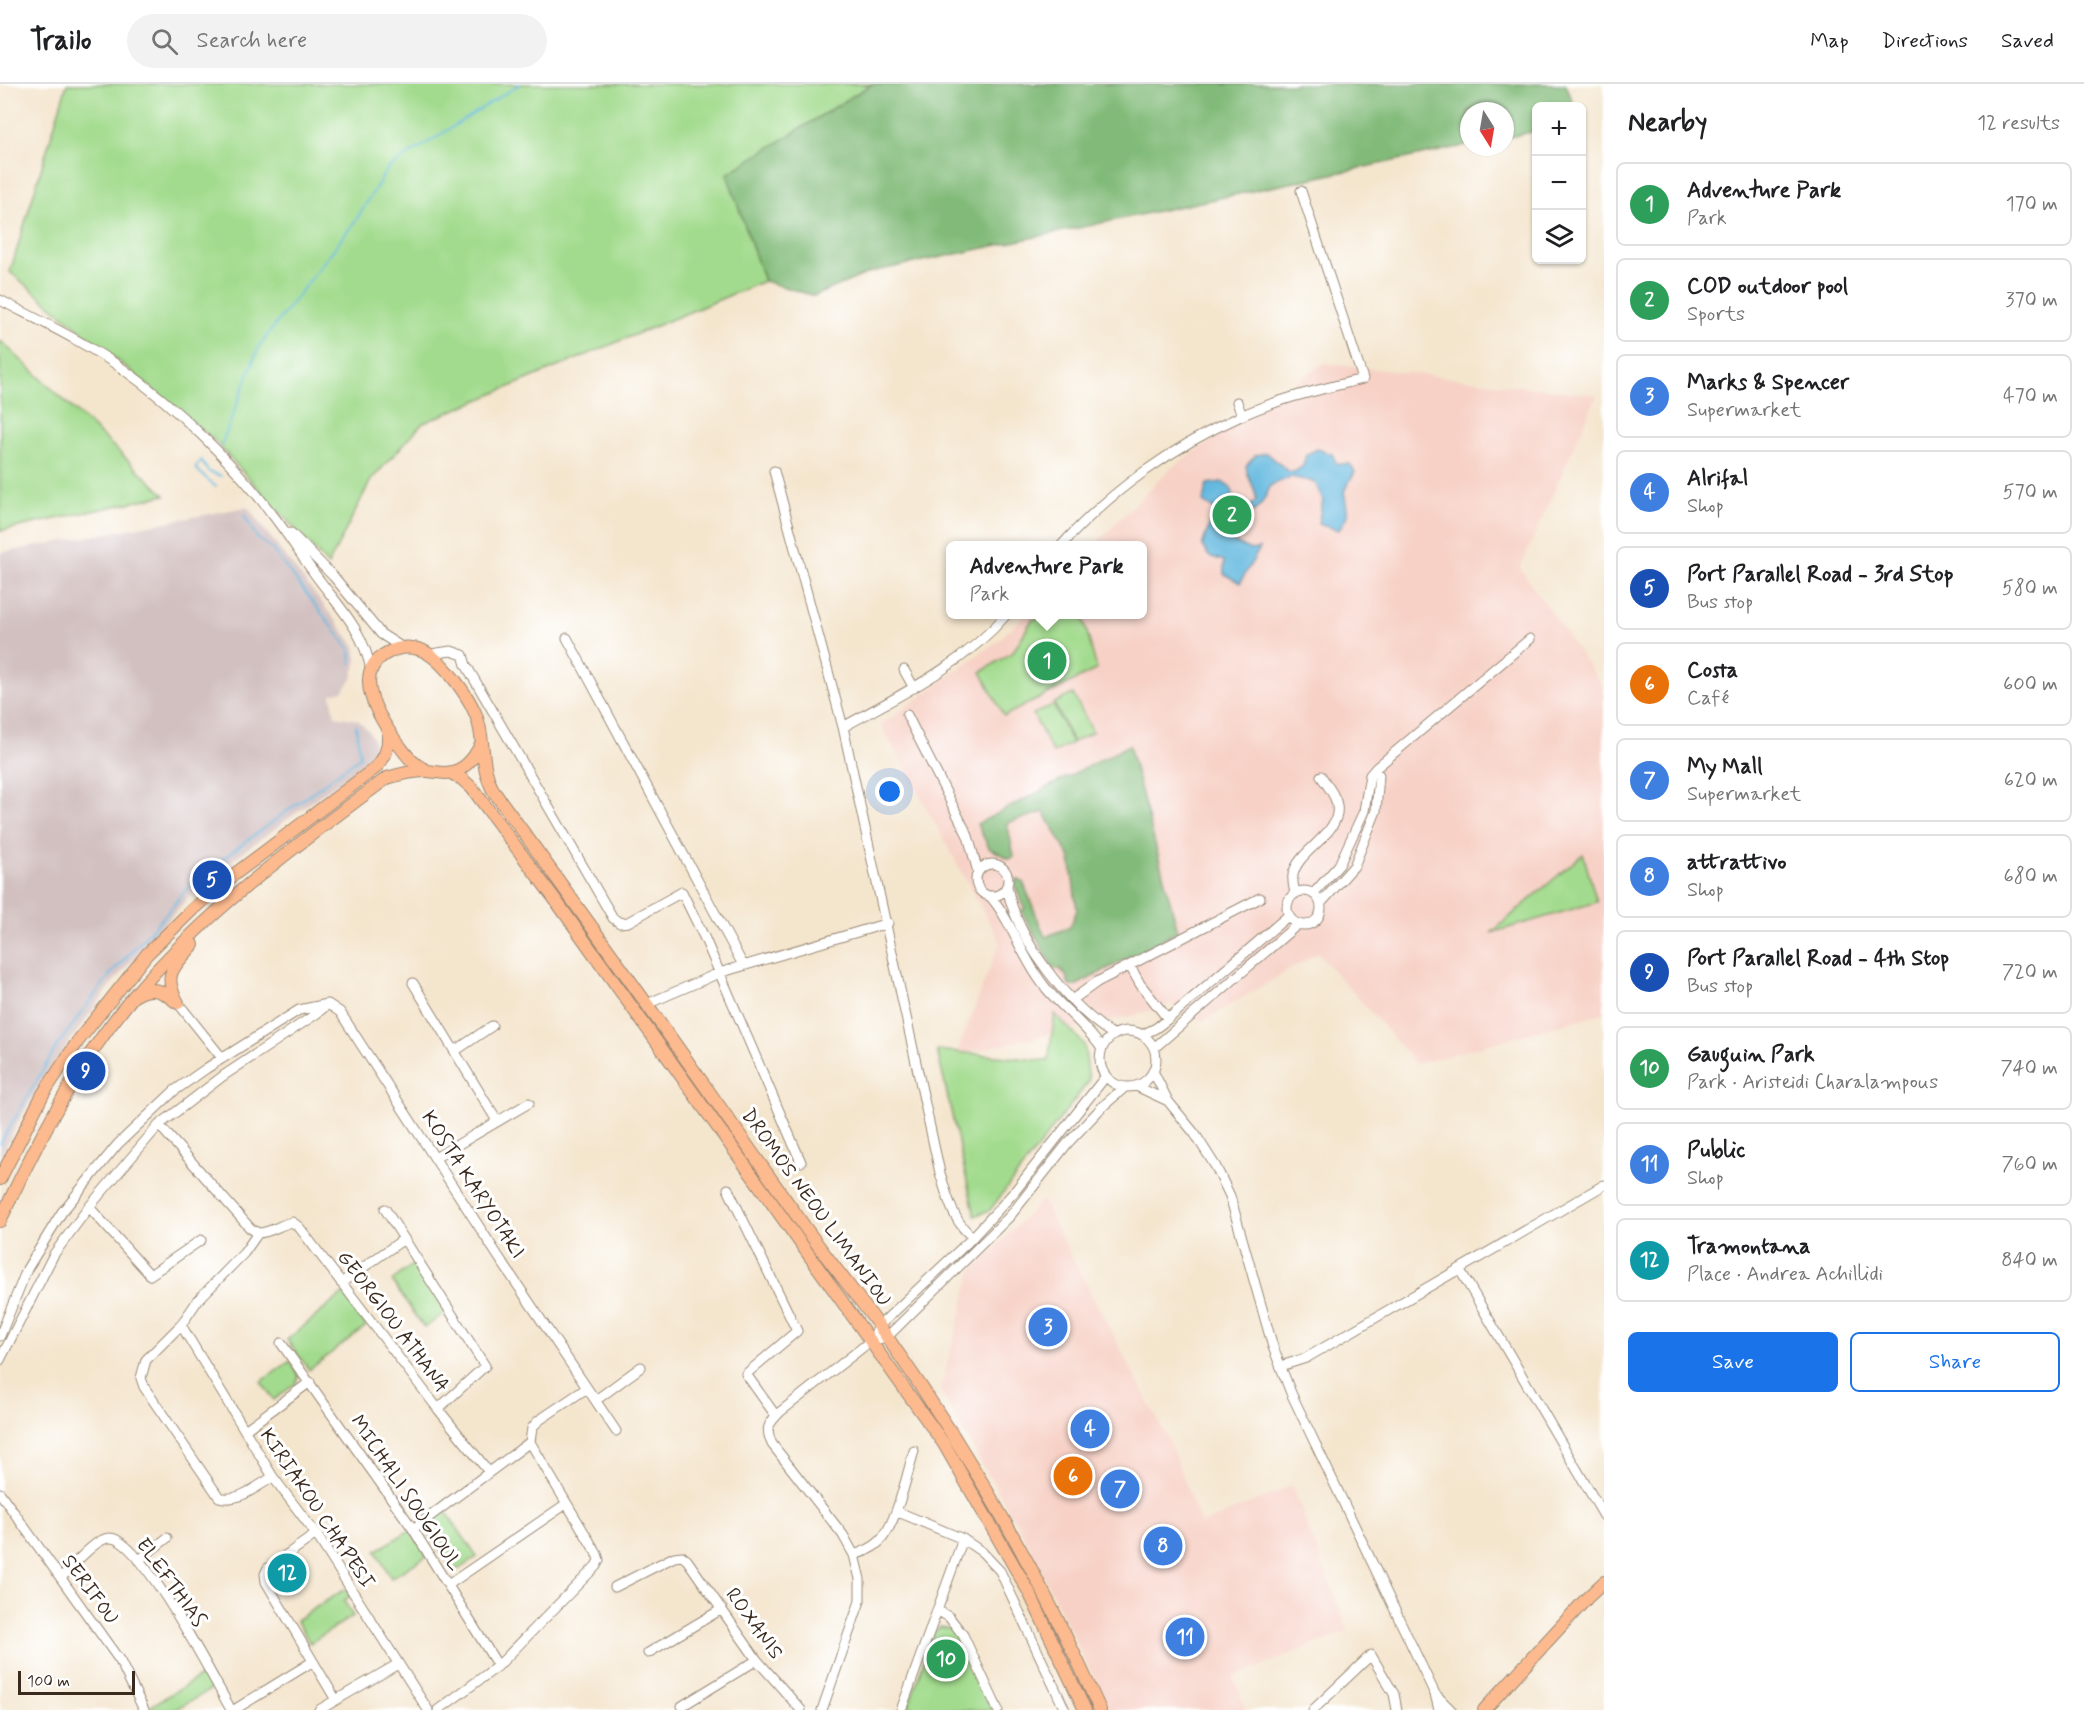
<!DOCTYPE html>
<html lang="en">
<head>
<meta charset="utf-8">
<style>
	:root { --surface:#fff; --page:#f2f2f2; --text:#202124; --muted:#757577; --line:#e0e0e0; --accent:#1a73e8 }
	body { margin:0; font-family:Mynerve,sans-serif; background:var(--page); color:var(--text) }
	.controls { position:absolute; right:18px; top:18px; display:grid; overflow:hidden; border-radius:9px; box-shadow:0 2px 4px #0004 }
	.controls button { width:54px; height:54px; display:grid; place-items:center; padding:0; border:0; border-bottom:2px solid var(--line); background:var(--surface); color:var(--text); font:30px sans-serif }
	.compass { position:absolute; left:1460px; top:18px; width:54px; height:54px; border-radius:50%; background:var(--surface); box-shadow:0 2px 4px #0004; rotate:169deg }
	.scale { position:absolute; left:18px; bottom:15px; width:117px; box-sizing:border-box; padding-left:6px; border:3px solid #3b2a1e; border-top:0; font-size:16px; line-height:21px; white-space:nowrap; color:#3b2a1e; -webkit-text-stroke:4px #fff; paint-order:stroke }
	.you { position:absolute; left:890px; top:708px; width:21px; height:21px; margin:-15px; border:4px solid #fff; border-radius:50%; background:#1a73e8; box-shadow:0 0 0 9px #1a73e833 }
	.badge { display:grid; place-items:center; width:39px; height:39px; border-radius:50%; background:var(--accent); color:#fff; font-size:20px; font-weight:700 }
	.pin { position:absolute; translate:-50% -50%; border:3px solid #fff; box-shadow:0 2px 6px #0006 }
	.popup { position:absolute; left:946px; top:457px; width:201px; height:78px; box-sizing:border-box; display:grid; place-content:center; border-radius:9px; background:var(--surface); filter:drop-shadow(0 2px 4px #0005); font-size:20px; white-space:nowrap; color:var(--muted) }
	.popup b { font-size:22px; color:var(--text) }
	.popup::after { content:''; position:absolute; left:50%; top:100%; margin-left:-12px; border:12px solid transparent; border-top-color:var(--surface) }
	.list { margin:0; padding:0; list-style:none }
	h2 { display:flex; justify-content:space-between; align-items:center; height:78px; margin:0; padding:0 24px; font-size:26px }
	h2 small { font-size:20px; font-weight:400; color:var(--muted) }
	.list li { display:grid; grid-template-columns:39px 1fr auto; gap:18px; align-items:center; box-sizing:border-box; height:84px; margin:0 12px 12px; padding:0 12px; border:2px solid var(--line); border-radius:9px }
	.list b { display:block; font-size:22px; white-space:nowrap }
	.list p { margin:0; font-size:20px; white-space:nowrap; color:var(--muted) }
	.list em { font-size:20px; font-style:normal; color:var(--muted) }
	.actions { display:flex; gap:12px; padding:18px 24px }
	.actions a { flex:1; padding:14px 0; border:2px solid var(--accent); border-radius:9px; text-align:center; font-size:21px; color:var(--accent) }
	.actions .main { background:var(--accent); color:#fff }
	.icon { flex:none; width:33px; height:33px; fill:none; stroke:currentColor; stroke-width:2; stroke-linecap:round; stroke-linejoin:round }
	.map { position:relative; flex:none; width:1604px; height:1626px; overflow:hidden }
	header { display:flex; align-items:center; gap:36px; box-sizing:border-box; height:84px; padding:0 30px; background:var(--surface); border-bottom:2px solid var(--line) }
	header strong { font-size:28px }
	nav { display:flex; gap:33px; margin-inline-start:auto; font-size:21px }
	.search { width:420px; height:54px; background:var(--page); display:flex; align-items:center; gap:15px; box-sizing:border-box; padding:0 21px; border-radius:33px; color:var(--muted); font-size:22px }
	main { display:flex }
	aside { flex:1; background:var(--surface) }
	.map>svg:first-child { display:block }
	.built { fill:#f7d1c6 }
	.industrial { fill:#d2bfbf }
	.green { fill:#a3db8e; stroke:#6f8256; stroke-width:1.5 }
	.forest { fill:#82bb79; stroke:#5e724c; stroke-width:1.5 }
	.water { fill:#62b8df; stroke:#4e717e; stroke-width:1.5 }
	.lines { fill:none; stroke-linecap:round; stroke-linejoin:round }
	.stream { stroke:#62b8df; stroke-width:2 }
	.minor-casing { stroke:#988876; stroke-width:11 }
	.major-casing { stroke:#988876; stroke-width:14 }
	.minor { stroke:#fff; stroke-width:9 }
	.major { stroke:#fcba8e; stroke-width:12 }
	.labels { text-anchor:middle; stroke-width:6; stroke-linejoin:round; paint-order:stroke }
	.street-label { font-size:20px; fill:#3b2a1e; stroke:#fff }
</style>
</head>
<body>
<header>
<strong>Trailo</strong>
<div class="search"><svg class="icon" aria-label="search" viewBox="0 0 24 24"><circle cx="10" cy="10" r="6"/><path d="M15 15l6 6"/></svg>Search here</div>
<nav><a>Map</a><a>Directions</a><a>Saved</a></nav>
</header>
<main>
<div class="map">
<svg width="1604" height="1626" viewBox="0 0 1604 1626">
	<rect width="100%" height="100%" fill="#fff"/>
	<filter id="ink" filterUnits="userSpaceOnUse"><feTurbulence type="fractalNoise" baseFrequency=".0167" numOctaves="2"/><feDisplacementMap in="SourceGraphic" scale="12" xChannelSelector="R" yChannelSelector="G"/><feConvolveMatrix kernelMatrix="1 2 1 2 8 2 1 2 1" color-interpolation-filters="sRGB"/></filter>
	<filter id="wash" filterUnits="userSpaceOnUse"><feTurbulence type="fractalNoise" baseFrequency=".008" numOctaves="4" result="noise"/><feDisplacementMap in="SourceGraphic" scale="24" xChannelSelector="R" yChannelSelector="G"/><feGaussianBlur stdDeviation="1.35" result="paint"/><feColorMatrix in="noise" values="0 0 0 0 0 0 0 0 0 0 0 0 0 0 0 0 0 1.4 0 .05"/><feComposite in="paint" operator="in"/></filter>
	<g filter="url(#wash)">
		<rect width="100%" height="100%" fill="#f4e5cd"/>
		<path class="built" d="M1324,279L1597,311L1520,484L1604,604V929L1416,980L1318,869L1203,937L1170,920L1140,930L956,971L1000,858L881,641L999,556L1025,531L1143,530V462L1094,461L1170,385Z
			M1042,1116L1170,1359L1201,1440L1292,1402L1348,1547L1234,1593L1245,1626H1109L1029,1462L940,1306L972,1187Z"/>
		<path class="industrial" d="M247,423L355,562L357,576L352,595L343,607L331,610L335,632L358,636L369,647L374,657V667L367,677L217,787L193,808L113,898L51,983L17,1040L0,1074V469Z"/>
		<path class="green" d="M67,0H872L728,90L764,197L423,339L371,396L328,481L212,354L10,188Z
			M0,257L2,258L165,411L0,447Z
			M1082,530L1097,585L1004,632L981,588L1013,568L1032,536L1050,531Z
			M1073,610L1093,648L1073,658L1054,619Z
			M1053,621L1072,659L1053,669L1033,630Z
			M1583,770L1597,818L1491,849Z
			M1055,930L1084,960L1089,997L990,1126L975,1132L937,966L1048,977Z
			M417,1177L449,1226L424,1244L392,1197Z
			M344,1209L366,1242L309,1286L287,1256Z
			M290,1277L299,1292L296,1299L274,1316L261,1298Z
			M445,1426L477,1473L459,1485L452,1484L426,1446L429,1438Z
			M410,1446L427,1472L391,1494L376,1467Z
			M345,1505L350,1512L344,1517L353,1532L310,1559L296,1536Z
			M940,1543L952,1545L992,1626H907L933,1550Z
			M204,1590L212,1605L174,1626H152L151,1622Z"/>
		<path class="forest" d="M872,0H1566L1574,22H1536V47L1505,54V27H1469V61L871,188L814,212L764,197L727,90Z
			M1129,661L1178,847L1075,902H1069L1067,893L1060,885H1054L1021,827L1025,824L1015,802L1017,795L1023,798L1045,853L1070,843L1077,826L1070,774L1044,728L1007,739L1014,772L1010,775L989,764L977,740Z"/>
		<path class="water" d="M1317,365L1332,370L1337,380H1350L1355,388L1344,407L1348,430L1339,446L1318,440L1323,416L1315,398L1291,393L1271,401C1262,421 1258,430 1236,434L1230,446L1233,458L1251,466L1260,464L1240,499L1224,490V477L1209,472L1202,462L1215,426L1203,418L1207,400L1222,398L1232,405L1235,422L1247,425L1256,417C1257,402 1248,399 1246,382L1256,371L1267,369L1288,387L1294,388L1303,382L1306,371Z"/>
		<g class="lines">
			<path class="stream" d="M221,362L259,262L356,136L388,84L520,0
				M202,376L195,384L216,403
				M201,377L209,388L221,392
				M244,431L258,455L271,464L350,566L351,579
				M0,1060L57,962L109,892L167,829L189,802L221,776L360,673L356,641"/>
		</g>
	</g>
	<g filter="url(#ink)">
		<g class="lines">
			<defs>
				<path id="minor" d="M0,216C42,238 84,258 123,285C175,322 233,378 272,430C287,449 300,470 314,489C338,522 363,545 371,586
					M1237,318L1242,332
					M774,387L843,643L940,1089C947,1111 953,1139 973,1153
					M291,449L334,493L381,550L403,564
					M1061,462C1110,407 1174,362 1241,332C1280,314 1322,305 1363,295L1301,107
					M567,554L743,881
					M431,570L451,567L463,571L466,581L613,834L620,839L628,838L682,808L705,855L801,1078
					M904,586L914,604
					M907,631L968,752L978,788
					M843,643C902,610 962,582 1007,530
					M976 796a16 16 0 1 1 32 0a16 16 0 1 1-32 0Z
					M1007,802C1016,855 1068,922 1114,951
					M1287 824a17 17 0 1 1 34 0a17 17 0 1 1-34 0Z
					M1295,810C1294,804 1292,797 1293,791C1298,764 1346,749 1336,717C1333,708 1326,700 1321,692
					M1313,810L1339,781L1364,727L1370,691L1376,684L1530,555
					M990,812C1012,837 1022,875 1045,903C1063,925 1086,941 1102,965
					M1321,819L1354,782L1376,727L1379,691L1375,687
					M1130,882L1140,900L1168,935
					M413,899L497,1037
					M1072,916L1097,898L1260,814
					M178,919L222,974
					M328,920L340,928L498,1172L616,1347
					M647,920L719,889L888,839
					M1100 975a28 28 0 1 1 56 0a28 28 0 1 1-56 0Z
					M1142,951L1156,944L1168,935L1289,831
					M1154,964L1298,840
					M455,967L492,942
					M1153,987L1168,1017L1195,1050L1216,1083L1230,1112L1273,1263L1291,1309L1435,1610L1439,1626
					M1136,1002L1168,1017
					M159,1041L250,1144L258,1149
					M435,1074L529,1019
					M728,1105L797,1247L746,1290L776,1332
					M89,1123L150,1191L201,1156
					M385,1125L485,1282L438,1325
					M258,1149L244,1169L198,1216L181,1241L146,1276L141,1294L144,1303L219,1413C238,1419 257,1402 273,1393
					M258,1149C270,1149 279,1141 292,1138L299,1143L438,1325L489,1388
					M1460,1186L1604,1432
					M341,1199L404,1155
					M181,1241L273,1393L316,1450L428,1626
					M0,1252L27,1185L62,1128L118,1060L174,1007L207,984L299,926L328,920
					M872,1256L887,1253L1010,1132L1067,1060L1102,1023L1125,1003
					M281,1259L413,1445L498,1582
					M0,1276L54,1170L89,1123L159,1041L223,992L316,930L328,920
					M1281,1282L1306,1274L1604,1101
					M596,1316L641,1283
					M245,1346L310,1298
					M0,1409L120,1577L144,1626
					M896,1427L963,1455L982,1468L1000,1487L1065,1626
					M413,1445L530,1358
					M316,1450L268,1484L265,1490L266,1498L336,1616
					M854,1471C863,1468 872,1465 879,1458C896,1442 907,1390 914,1367
					M139,1476L167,1454
					M61,1494C71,1484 96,1453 110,1454C141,1454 215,1597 231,1626
					M448,1501L566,1420
					M615,1503L674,1473L682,1472L687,1476L757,1576L801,1626
					M937,1526L949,1533L963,1551L998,1626
					M648,1569L722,1525
					M1435,1610L1451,1626
					M682,1622L757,1576
					M234,1626L312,1578
					M319,1626L398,1580
					M438,1626L498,1582L596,1482L599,1476L597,1470L530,1358L532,1344L538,1337L587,1304
					M822,1626L860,1517V1495L854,1471L843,1451L772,1360C765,1344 768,1340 780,1328L872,1256L879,1242L968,1158L997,1127L1015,1107L1106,992
					M901,1626L963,1455
					M1313,1626L1371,1571L1394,1610L1397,1626"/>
				<path id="major" d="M428,687C424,685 420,683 416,680C407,674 402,664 395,656C379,633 350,589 387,569C396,564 407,562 418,565C441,571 474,618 479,641C485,665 481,685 494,708C598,849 698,993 800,1136C828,1177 861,1215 889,1256C971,1372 1043,1496 1100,1626
					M451,689L462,695L472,704L554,814L944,1360L1029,1508L1085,1626
					M136,911C152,901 163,907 176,918
					M178,919C162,890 173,883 193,861
					M0,1095L43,1010L78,957L147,870L194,824L227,796L374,685C386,674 389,663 388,647
					M0,1137C37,1058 76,981 132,914C203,829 299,759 387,694C400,690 412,687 426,687C432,687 438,689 445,689C462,689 474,675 481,660
					M1484,1626L1587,1514L1604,1498"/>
			</defs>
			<use href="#minor" class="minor-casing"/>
			<use href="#major" class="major-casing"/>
			<use href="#minor" class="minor"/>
			<use href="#major" class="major"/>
		</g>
	</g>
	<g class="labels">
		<g class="street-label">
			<text transform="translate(474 1100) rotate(57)" y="7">KOSTA KARYOTAKI</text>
			<text transform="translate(817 1123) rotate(54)" y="7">DROMOS NEOU LIMANIOU</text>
			<text transform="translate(394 1237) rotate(53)" y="7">GEORGIOU ATHANA</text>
			<text transform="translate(407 1408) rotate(56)" y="7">MICHALI SOUGIOUL</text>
			<text transform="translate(318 1424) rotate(56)" y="7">KIRIAKOU CHAPESI</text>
			<text transform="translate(172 1498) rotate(54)" y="7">ELEFTHIAS</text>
			<text transform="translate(91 1505) rotate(54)" y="7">SERIFOU</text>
			<text transform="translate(755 1539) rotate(54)" y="7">ROXANIS</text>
		</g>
	</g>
</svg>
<div class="controls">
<button>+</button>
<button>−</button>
<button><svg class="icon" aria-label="layers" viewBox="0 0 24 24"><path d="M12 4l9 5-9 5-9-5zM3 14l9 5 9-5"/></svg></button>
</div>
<svg class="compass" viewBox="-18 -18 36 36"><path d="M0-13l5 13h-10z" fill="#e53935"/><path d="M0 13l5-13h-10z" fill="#757577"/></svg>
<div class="scale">100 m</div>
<div class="you"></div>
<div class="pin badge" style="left:1047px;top:577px;background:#2e9e5b">1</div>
<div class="popup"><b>Adventure Park</b>Park</div>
<div class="pin badge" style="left:1232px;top:431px;background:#2e9e5b">2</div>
<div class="pin badge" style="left:1048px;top:1243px;background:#3f7fe0">3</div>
<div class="pin badge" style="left:1090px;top:1345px;background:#3f7fe0">4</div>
<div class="pin badge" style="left:212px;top:796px;background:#1a4fb4">5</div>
<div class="pin badge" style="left:1073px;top:1392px;background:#e8710a">6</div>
<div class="pin badge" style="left:1120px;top:1405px;background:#3f7fe0">7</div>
<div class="pin badge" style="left:1163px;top:1462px;background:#3f7fe0">8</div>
<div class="pin badge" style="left:86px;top:987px;background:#1a4fb4">9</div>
<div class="pin badge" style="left:946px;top:1575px;background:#2e9e5b">10</div>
<div class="pin badge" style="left:1185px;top:1553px;background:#3f7fe0">11</div>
<div class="pin badge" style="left:287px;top:1489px;background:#0f9aa8">12</div>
</div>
<aside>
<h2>Nearby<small>12 results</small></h2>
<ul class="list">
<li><span class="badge" style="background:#2e9e5b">1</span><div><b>Adventure Park</b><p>Park</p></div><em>170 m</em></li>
<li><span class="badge" style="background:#2e9e5b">2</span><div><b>COD outdoor pool</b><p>Sports</p></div><em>370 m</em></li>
<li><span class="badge" style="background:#3f7fe0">3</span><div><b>Marks &amp; Spencer</b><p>Supermarket</p></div><em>470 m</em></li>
<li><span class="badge" style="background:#3f7fe0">4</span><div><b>Alrifal</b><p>Shop</p></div><em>570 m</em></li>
<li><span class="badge" style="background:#1a4fb4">5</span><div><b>Port Parallel Road - 3rd Stop</b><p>Bus stop</p></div><em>580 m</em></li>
<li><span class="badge" style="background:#e8710a">6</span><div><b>Costa</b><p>Café</p></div><em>600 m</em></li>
<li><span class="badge" style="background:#3f7fe0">7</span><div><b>My Mall</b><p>Supermarket</p></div><em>620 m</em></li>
<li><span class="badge" style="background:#3f7fe0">8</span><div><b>attrattivo</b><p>Shop</p></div><em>680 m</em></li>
<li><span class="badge" style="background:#1a4fb4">9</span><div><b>Port Parallel Road - 4th Stop</b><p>Bus stop</p></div><em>720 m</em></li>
<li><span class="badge" style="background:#2e9e5b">10</span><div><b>Gauguin Park</b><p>Park · Aristeidi Charalampous</p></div><em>740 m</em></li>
<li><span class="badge" style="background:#3f7fe0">11</span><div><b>Public</b><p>Shop</p></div><em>760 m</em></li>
<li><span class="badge" style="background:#0f9aa8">12</span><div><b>Tramontana</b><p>Place · Andrea Achillidi</p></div><em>840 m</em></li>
</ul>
<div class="actions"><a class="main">Save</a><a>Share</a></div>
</aside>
</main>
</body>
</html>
